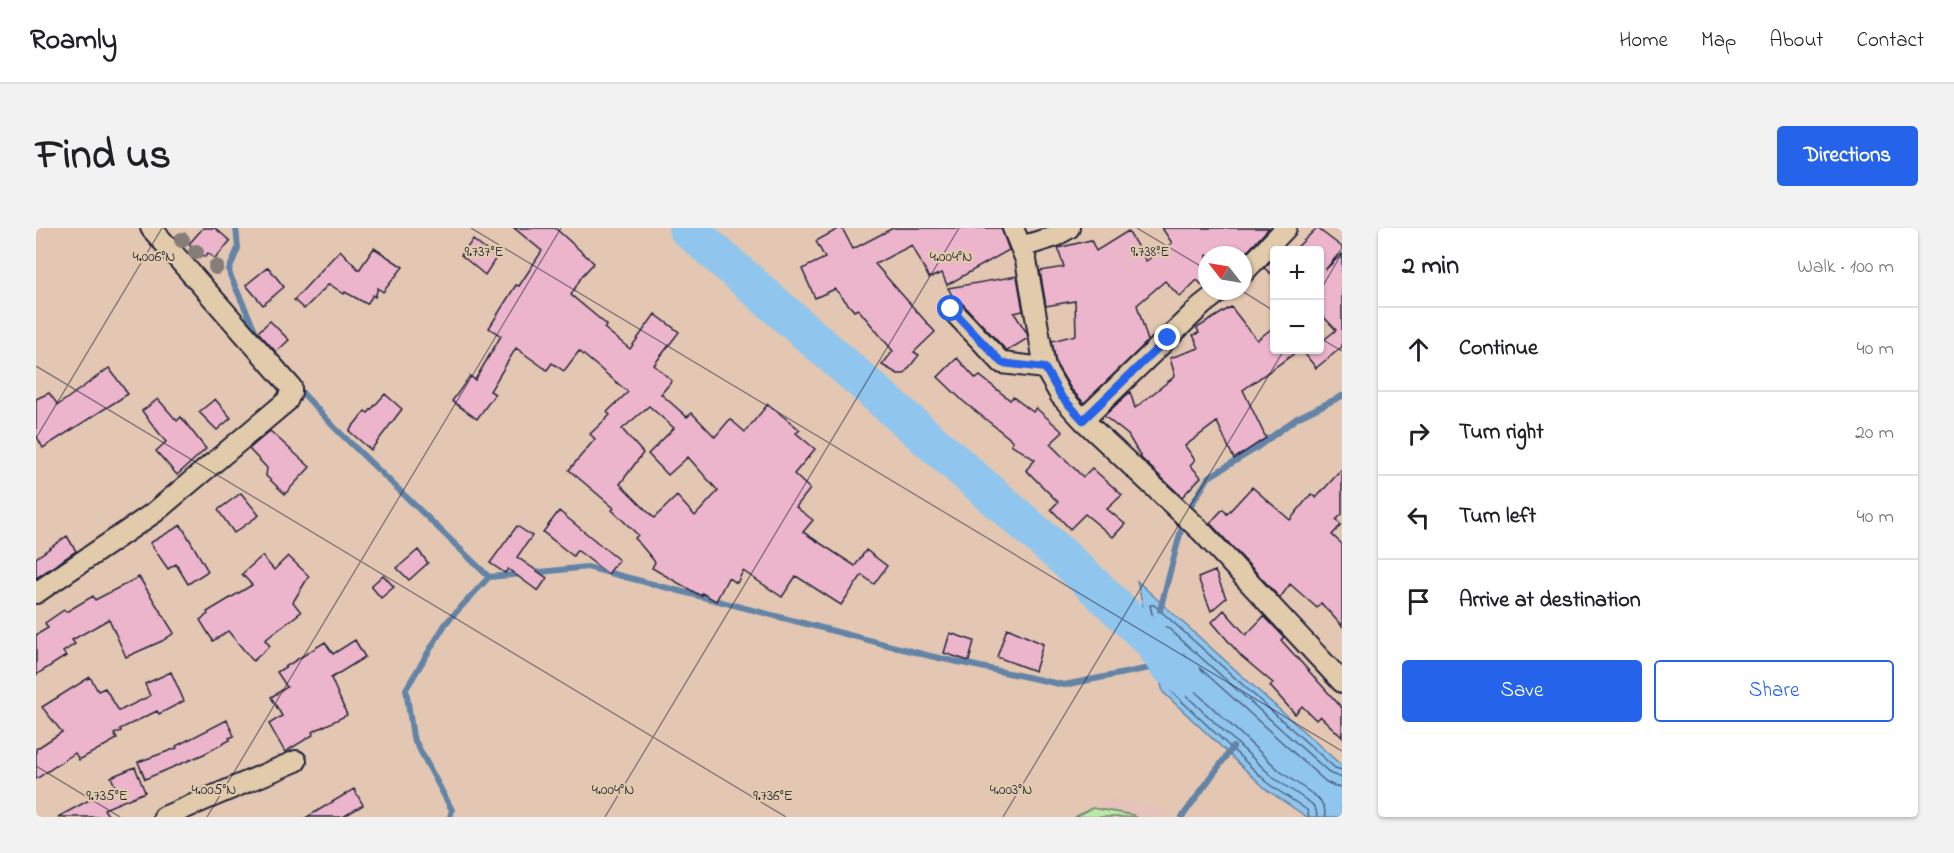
<!DOCTYPE html>
<html lang="en">
<head>
<meta charset="utf-8">
<style>
	:root { --surface:#fff; --page:#f2f2f2; --text:#202124; --muted:#757577; --line:#e0e0e0; --accent:#2563eb }
	body { margin:0; font-family:"Indie Flower",sans-serif; background:var(--page); color:var(--text) }
	.controls { position:absolute; right:18px; top:18px; display:grid; overflow:hidden; border-radius:6px; box-shadow:0 2px 4px #0004 }
	.controls button { width:54px; height:54px; display:grid; place-items:center; padding:0; border:0; border-bottom:2px solid var(--line); background:var(--surface); color:var(--text); font:30px sans-serif }
	.compass { position:absolute; left:1162px; top:18px; width:54px; height:54px; border-radius:50%; background:var(--surface); box-shadow:0 2px 4px #0004; rotate:301deg }
	.stop { position:absolute; width:18px; height:18px; margin:-14px; border:4px solid #2563eb; border-radius:50%; background:#fff }
	.stop.end { background:#2563eb; border-color:#fff; box-shadow:0 2px 6px #0008 }
	.list { margin:0; padding:0; list-style:none }
	h2 { display:flex; justify-content:space-between; align-items:center; height:78px; margin:0; padding:0 24px; font-size:26px }
	h2 small { font-size:20px; font-weight:400; color:var(--muted) }
	.list li { display:grid; grid-template-columns:39px 1fr auto; gap:18px; align-items:center; box-sizing:border-box; height:84px; padding:0 24px; border-top:2px solid var(--line) }
	.list b { display:block; font-size:22px; white-space:nowrap }
	.list em { font-size:20px; font-style:normal; color:var(--muted) }
	.actions { display:flex; gap:12px; padding:18px 24px }
	.actions a { flex:1; padding:14px 0; border:2px solid var(--accent); border-radius:6px; text-align:center; font-size:21px; color:var(--accent) }
	.actions .main { background:var(--accent); color:#fff }
	.icon { flex:none; width:33px; height:33px; fill:none; stroke:currentColor; stroke-width:2; stroke-linecap:round; stroke-linejoin:round }
	.map { position:relative; flex:none; width:1306px; height:589px; overflow:hidden; border-radius:6px }
	header { display:flex; align-items:center; gap:36px; box-sizing:border-box; height:84px; padding:0 30px; background:var(--surface); border-bottom:2px solid var(--line) }
	header strong { font-size:28px }
	nav { display:flex; gap:33px; margin-inline-start:auto; font-size:21px }
	.intro { display:flex; align-items:center; justify-content:space-between; box-sizing:border-box; height:144px; padding:0 36px }
	h1 { margin:0; font-size:42px }
	.button { padding:15px 27px; border-radius:6px; background:var(--accent); color:#fff; font-size:21px; font-weight:700 }
	main { display:flex; gap:36px; padding:0 36px }
	aside { flex:1; background:var(--surface); border-radius:6px; box-shadow:0 2px 4px #0004 }
	.map>svg:first-child { display:block }
	.built { fill:#e6c2ba }
	.green { fill:#bae8a6; stroke:#6e8570; stroke-width:1.5 }
	.water { fill:#90c6ee; stroke:#6484a6; stroke-width:1.5 }
	.lines { fill:none; stroke-linecap:round; stroke-linejoin:round }
	.shore { stroke:#4e6483; stroke-width:1.5 }
	.stream { stroke:#6484a6; stroke-width:6 }
	.river { stroke:#90c6ee; stroke-width:38 }
	.building { fill:#ecb5cc; stroke:#22223b; stroke-width:1.5; fill-rule:evenodd }
	.minor-casing { stroke:#22223b; stroke-width:24 }
	.minor { stroke:#e1cbab; stroke-width:20 }
	.tree { fill:#867d79 }
	.route { stroke:#2563eb; stroke-width:8 }
	.ticks { fill:none; stroke:#22223b; stroke-width:1.5; stroke-opacity:0.45 }
	.ticks-label { font-size:15px; text-anchor:middle; fill:#22223b; stroke:#e1cbab; stroke-width:4.5; stroke-linejoin:round; paint-order:stroke }
</style>
</head>
<body>
<header>
<strong>Roamly</strong>
<nav><a>Home</a><a>Map</a><a>About</a><a>Contact</a></nav>
</header>
<div class="intro"><h1>Find us</h1><a class="button">Directions</a></div>
<main>
<div class="map">
<svg width="1306" height="589" viewBox="0 0 1306 589">
	<rect width="100%" height="100%" fill="#e3c7b2"/>
	<filter id="ink" filterUnits="userSpaceOnUse"><feTurbulence type="fractalNoise" baseFrequency=".0167" numOctaves="2"/><feDisplacementMap in="SourceGraphic" scale="12" xChannelSelector="R" yChannelSelector="G"/><feConvolveMatrix kernelMatrix="1 2 1 2 8 2 1 2 1" color-interpolation-filters="sRGB"/></filter>
	<g filter="url(#ink)">
		<path class="built" d="M1075,571L1127,582L1137,589H1034Z"/>
		<path class="green" d="M1056,580L1097,587L1100,589H1039Z"/>
		<path class="water" d="M1101,353L1306,538V589H1271L1231,562L1127,464Z"/>
		<g class="lines">
			<path class="shore" d="M1273,589L1271,582L1234,557L1133,461L1114,377H1118L1299,540L1306,542
				M1281,589L1280,582L1276,576L1239,551L1140,458L1127,399H1131L1295,546L1306,550
				M1290,589L1288,579L1282,570L1245,544L1148,453L1142,425H1147L1289,553L1298,558L1306,559"/>
			<path class="stream" d="M200,0L202,20L193,42L194,47L223,111
				M261,159L300,201L453,349
				M496,345L551,339L894,428L1028,457L1129,437
				M1124,382L1149,287L1173,249L1216,223L1261,190L1306,168
				M414,589L416,582L377,509L370,461L410,395L453,349L486,346
				M1146,589L1197,519"/>
			<path class="river" d="M651,0L1035,336L1116,413L1132,437L1147,449"/>
		</g>
		<path class="building" d="M167,0H179L194,13L179,31L172,25L169,29L153,16Z
			M478,0H519L558,35L546,48L535,67L571,97L568,100L594,121L619,86L643,104L618,137L636,153L625,166L651,189L656,185L679,209L694,191L709,204L732,176L764,202L760,205L779,221L758,246L774,261L760,279L777,292L767,304L819,338L830,322L851,338L838,356L826,347L805,377L760,348L746,369L707,343L701,355L692,350L680,373L666,365L665,368L616,340L619,334L599,310L602,307L576,282L578,280L533,242L559,211L554,206L574,187L571,184L592,164L543,123L528,143L516,135L511,142L480,120L454,163L459,166L441,191L416,173L434,148L439,152L465,108L453,100L480,57L483,58L506,23ZM613,178L638,200L612,226L632,247L652,229L682,263L659,288L641,268L618,290L584,256L607,225L586,201Z
			M804,0H806L817,21L857,0H965L973,22L911,57L906,45L893,50L876,17L839,36L899,104L878,124L883,127L868,146H862L846,137L857,123L822,81L818,83L799,61L779,70L766,41L789,30L780,13Z
			M1126,0H1233L1208,27H1171V58L1169,60L1161,52L1144,69L1129,53L1101,77L1112,113L1048,175L1035,161L1020,136L1016,113L1040,107L1039,73L1010,78L1004,43L1028,39L1022,20L1055,12L1060,23L1092,3L1110,33L1136,15Z
			M1281,0L1306,19V22L1289,42L1306,26V119L1280,140L1269,126L1275,122H1284V115L1300,102L1284,85V22H1258Z
			M437,12L460,30L449,47L425,27Z
			M338,20L367,39L347,64L342,60L339,69L337,67L331,76L309,64L308,66L293,56L268,81L258,72L304,22L323,42Z
			M1239,29V49L1228,40Z
			M232,39L248,59L227,77L210,57Z
			M981,48L987,83L978,85L991,105L992,110L971,123L924,73L917,69L912,60Z
			M1195,79L1221,112L1239,98V122H1263L1207,162L1230,210L1198,231L1181,194L1149,218L1159,232L1154,237L1165,249L1146,269L1106,231L1092,207L1068,188L1094,164L1099,180L1139,148L1134,130L1163,120L1157,107L1163,105L1161,100Z
			M234,93L253,112L240,124L222,104Z
			M921,130L940,151L944,148L974,172L977,169L997,184L1000,180L1027,204L1014,216L1047,249L1056,240L1086,267L1071,281L1089,296L1077,309L1049,286L1034,301L1015,281L1022,274L990,242L999,232L975,216L977,213L928,174L902,149Z
			M73,140L92,166L7,220L0,207V171L13,165L22,177Z
			M349,166L366,181L335,222L313,203L329,183L332,185Z
			M122,171L141,193L145,189L170,221L141,247L120,223L130,214L106,183Z
			M179,171L195,190L181,202L163,184Z
			M234,203L274,239L249,266L230,248L231,240L213,221Z
			M1306,241V286L1300,292L1305,297L1296,307L1306,316V398L1285,375L1281,380L1254,356L1244,370L1174,295L1187,281L1191,286L1216,259L1254,292L1275,266L1280,270Z
			M205,265L223,287L198,305L182,282Z
			M523,283L583,332L572,346L541,322L537,328L507,304Z
			M145,297L172,343L152,356L140,336L132,341L114,315Z
			M481,298L496,308L481,329L511,350L502,363L472,341L469,345L454,335Z
			M31,308L40,323L0,350V330Z
			M382,322L392,335L373,352L361,340Z
			M226,328L238,342L252,328L273,348L257,374L265,384L229,412L234,418L217,433L192,403L177,413L164,392L172,386L171,384L216,357L206,346Z
			M1179,343L1190,370L1175,383L1162,350Z
			M347,347L358,359L345,370L335,358Z
			M103,349L138,405L126,413L90,429L73,391L36,412L39,416L27,424L30,428L0,447V407L12,400L9,395L28,382L30,384L57,368L59,372Z
			M1188,382L1210,407L1228,388L1248,409L1245,412L1306,480V509L1284,488L1280,492L1266,478L1259,486L1234,458L1237,455L1205,428L1176,394Z
			M971,400L1007,416L999,443L961,429Z
			M914,405L938,413L933,433L908,425Z
			M319,412L329,429L295,450L311,487L276,504L277,507L249,524L233,496L246,488L235,469L251,459L241,444L289,414L297,426Z
			M135,444L148,473L123,486L121,483L84,501L85,503L78,506L81,511L43,532L39,525L0,551V521L26,504L6,479L54,449L62,463L69,460L83,483L114,468L109,456Z
			M191,492L198,508L193,510L194,512L168,526L109,551L102,534L141,520L140,518Z
			M99,539L109,564L68,581L73,589H22L79,558L75,549Z
			M318,561L327,577L307,589H271Z"/>
		<g class="lines">
			<defs>
				<path id="minor" d="M977,0L990,32L1009,140
					M985,19L1017,9L1033,0
					M1207,45L1250,0
					M915,81L966,135L1009,140L1025,168L1047,192L1166,304L1306,454
					M1047,192L1166,77L1184,63
					M0,365L119,284L251,173L255,164V159L115,0
					M128,589L260,533"/>
			</defs>
			<use href="#minor" class="minor-casing"/>
			<use href="#minor" class="minor"/>
		</g>
		<g class="tree">
			<circle cx="146" cy="12" r="8"/>
			<circle cx="160" cy="24" r="8"/>
			<circle cx="180" cy="39" r="8"/>
		</g>
	</g>
	<g class="lines" filter="url(#ink)">
		<path class="route" d="M915,81L966,135L1009,140L1025,168L1047,192L1132,110"/>
	</g>
	<path class="ticks" d="M435,0L1306,523M1101,0L1171,42M1206,63L1238,83M1284,63L1306,25M1284,110L1306,123M0,138L750,589M0,210L126,0M0,538L84,589M171,589L525,0M569,589L923,0M967,589L1248,122"/>
	<g class="ticks-label">
		<text x="448" y="28">9.737°E</text>
		<text x="1114" y="28">9.738°E</text>
		<text x="915" y="33">4.004°N</text>
		<text x="118" y="33">4.006°N</text>
		<text x="178" y="566">4.005°N</text>
		<text x="577" y="566">4.004°N</text>
		<text x="975" y="566">4.003°N</text>
		<text x="71" y="572">9.735°E</text>
		<text x="737" y="572">9.736°E</text>
	</g>
</svg>
<div class="controls">
<button>+</button>
<button>−</button>
</div>
<svg class="compass" viewBox="-18 -18 36 36"><path d="M0-13l5 13h-10z" fill="#e53935"/><path d="M0 13l5-13h-10z" fill="#757577"/></svg>
<div class="stop" style="left:915px;top:81px"></div>
<div class="stop end" style="left:1132px;top:110px"></div>
</div>
<aside>
<h2>2 min<small>Walk · 100 m</small></h2>
<ul class="list">
<li><svg class="icon" aria-label="ahead" viewBox="0 0 24 24"><path d="M12 20V5M6 11l6-6 6 6"/></svg><div><b>Continue</b></div><em>40 m</em></li>
<li><svg class="icon" aria-label="right" viewBox="0 0 24 24"><path d="M7 20v-9h11M14 6l5 5-5 5"/></svg><div><b>Turn right</b></div><em>20 m</em></li>
<li><svg class="icon" aria-label="left" viewBox="0 0 24 24"><path d="M17 20v-9H6M10 6l-5 5 5 5"/></svg><div><b>Turn left</b></div><em>40 m</em></li>
<li><svg class="icon" aria-label="arrive" viewBox="0 0 24 24"><path d="M6 21V4h12l-3 4 3 4H6"/></svg><div><b>Arrive at destination</b></div></li>
</ul>
<div class="actions"><a class="main">Save</a><a>Share</a></div>
</aside>
</main>
</body>
</html>
